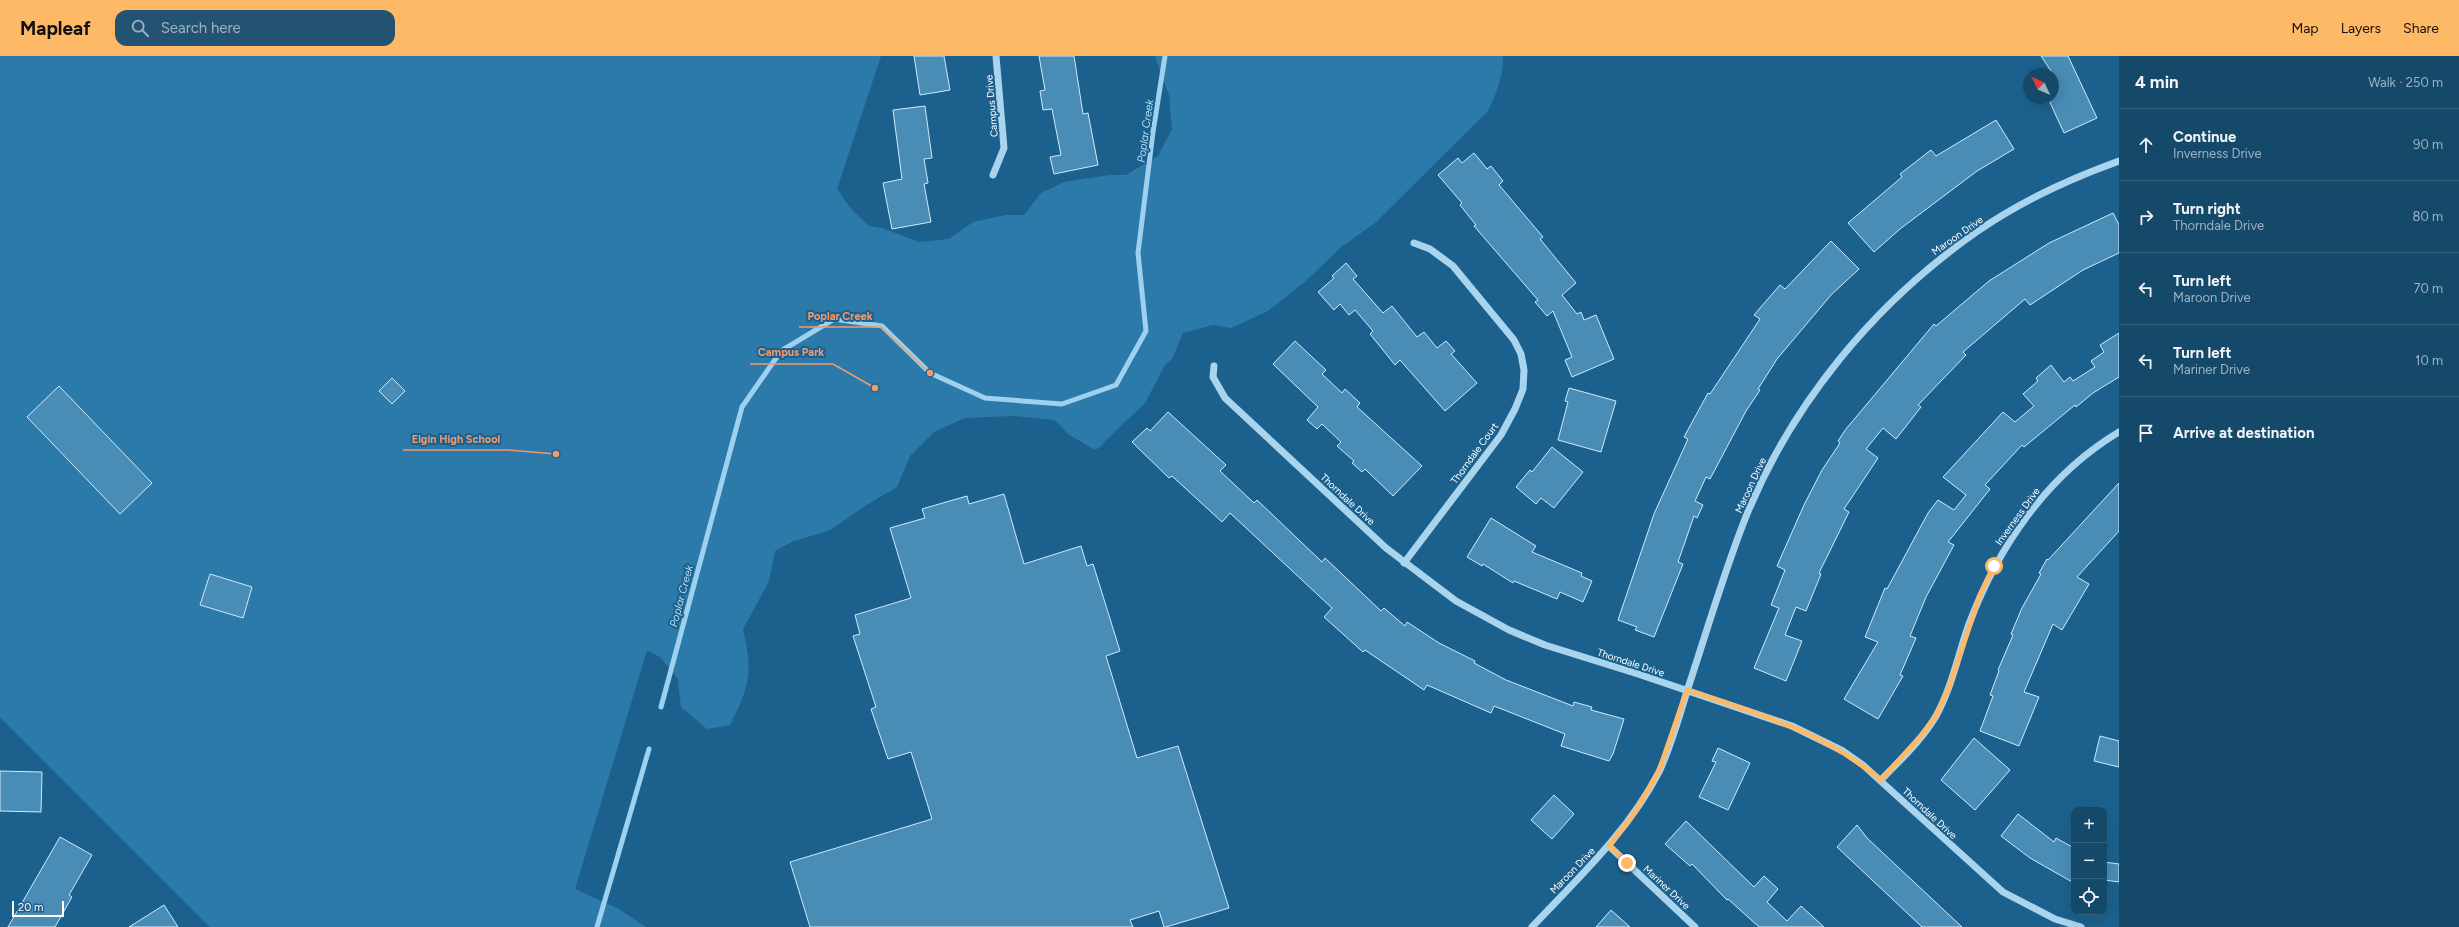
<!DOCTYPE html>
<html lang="en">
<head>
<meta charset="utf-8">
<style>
	:root { --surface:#15496a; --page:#225372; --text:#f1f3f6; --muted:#9db2c1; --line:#34617e; --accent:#feb967 }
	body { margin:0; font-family:Figtree,sans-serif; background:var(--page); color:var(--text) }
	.controls { position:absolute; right:12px; bottom:12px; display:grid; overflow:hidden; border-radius:8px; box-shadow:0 4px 16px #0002 }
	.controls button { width:36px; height:36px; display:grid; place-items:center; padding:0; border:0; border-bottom:1px solid var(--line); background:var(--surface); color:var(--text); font:20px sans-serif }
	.compass { position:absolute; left:2023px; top:12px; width:36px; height:36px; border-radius:50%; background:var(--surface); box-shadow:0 4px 16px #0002; rotate:314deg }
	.scale { position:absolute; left:12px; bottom:10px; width:52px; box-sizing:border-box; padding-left:4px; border:2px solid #fff; border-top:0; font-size:11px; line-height:14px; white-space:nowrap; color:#fff; -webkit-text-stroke:3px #1c618e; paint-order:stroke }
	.stop { position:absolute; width:12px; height:12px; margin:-9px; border:3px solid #feb967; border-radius:50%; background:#fff }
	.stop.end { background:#feb967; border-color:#fff; box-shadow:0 1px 4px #0008 }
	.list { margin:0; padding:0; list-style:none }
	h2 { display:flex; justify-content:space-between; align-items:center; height:52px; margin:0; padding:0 16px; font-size:17px }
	h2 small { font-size:13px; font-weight:400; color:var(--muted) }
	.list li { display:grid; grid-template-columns:26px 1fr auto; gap:12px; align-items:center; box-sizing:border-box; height:72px; padding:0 16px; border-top:1px solid var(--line) }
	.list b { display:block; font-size:15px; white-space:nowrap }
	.list p { margin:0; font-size:13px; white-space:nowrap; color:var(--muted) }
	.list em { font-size:13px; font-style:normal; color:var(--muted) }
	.icon { flex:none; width:22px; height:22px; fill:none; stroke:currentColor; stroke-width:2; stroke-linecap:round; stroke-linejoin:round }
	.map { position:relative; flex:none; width:2119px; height:871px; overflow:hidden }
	header { display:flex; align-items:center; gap:24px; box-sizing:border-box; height:56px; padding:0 20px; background:var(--accent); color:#111 }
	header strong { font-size:19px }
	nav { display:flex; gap:22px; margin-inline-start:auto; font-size:14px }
	.search { width:280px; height:36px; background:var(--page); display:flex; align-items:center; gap:10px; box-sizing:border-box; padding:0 14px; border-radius:12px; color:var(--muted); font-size:15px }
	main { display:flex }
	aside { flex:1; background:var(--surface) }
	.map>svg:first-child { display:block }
	.green { fill:#2c7aa9 }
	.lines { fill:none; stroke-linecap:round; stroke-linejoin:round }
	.stream { stroke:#9dd1ef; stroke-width:5 }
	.building { fill:#498db7; stroke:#cfeafa }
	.minor { stroke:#a9d4ed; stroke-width:7 }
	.route { stroke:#feb967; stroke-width:5 }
	.labels { text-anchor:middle; stroke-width:4; stroke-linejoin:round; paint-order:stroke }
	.street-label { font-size:10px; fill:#fff; stroke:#1c618e }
	.water-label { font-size:11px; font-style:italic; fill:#b5ddf4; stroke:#1c618e }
	.leader { fill:none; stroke:#f19b6d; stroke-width:1.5 }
	.callout-dot { fill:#f19b6d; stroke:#1c618e; stroke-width:1.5 }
	.callout-label { font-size:11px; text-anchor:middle; font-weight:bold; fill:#f19b6d; stroke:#1c618e; stroke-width:4; stroke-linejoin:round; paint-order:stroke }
</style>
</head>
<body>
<header>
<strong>Mapleaf</strong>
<div class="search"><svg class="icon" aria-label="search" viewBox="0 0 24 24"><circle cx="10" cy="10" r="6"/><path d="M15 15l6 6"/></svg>Search here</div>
<nav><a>Map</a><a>Layers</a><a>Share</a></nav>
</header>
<main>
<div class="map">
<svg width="2119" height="871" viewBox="0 0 2119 871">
	<rect width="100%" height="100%" fill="#1c618e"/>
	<path class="green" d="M0,0H881L837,133L851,153L869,170L882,172L919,186L949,183L973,166L1006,159H1024L1041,137L1064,126L1109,119H1126L1158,100L1172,73L1169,39L1155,0H1503C1504,19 1496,38 1488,55L1375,167L1340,192L1306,225L1268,255L1231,272L1213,269L1183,277L1172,303L1165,309L1145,347L1104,386L1102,390L1095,394L1068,378L1055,364L1014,360L965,362L934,376L910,400L897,431L865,450L830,474L794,485L775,495L769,525L743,573C753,616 750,630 730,669L707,673L681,651L678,623L660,601L647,594L575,833L617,852L646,871H210L0,661Z"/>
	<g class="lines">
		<path class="stream" d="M661,651L742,351L781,295L834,263L882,270L930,317L985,342L1062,348L1116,329L1146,275L1138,197L1153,76L1165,0
			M597,871L649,693"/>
	</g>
	<path class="building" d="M914,0H944L950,34L920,39Z
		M1039,0H1074L1083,58L1088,57L1098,109L1054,118L1050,101L1061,99L1052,53L1043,54L1040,35L1045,34Z
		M2041,0H2068L2097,62L2064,77L2048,42H2053V18Z
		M925,50L932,102L924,103L928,127L924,128L931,166L892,173L883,127L902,123L893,54Z
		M1996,64L2014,93L1977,115L1900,173L1874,196L1848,167L1902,121L1900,118L1931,94L1936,100Z
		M1474,97L1487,113L1491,110L1503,125L1499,129L1543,181L1540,183L1576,227L1562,239L1577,258L1581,256L1584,264L1596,259L1614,303L1572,321L1565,304L1572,301L1553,255L1547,260L1535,246L1538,244L1474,170L1476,169L1460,149L1462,147L1438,119L1458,102L1462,107Z
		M2113,157L2119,169V197L2083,214L2030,249L2025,243L1963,296L1966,299L1918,349L1921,351L1896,383L1883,372L1866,393L1878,402L1844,453L1849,456L1819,517L1821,518L1806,555L1796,551L1785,579L1802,585L1786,625L1754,612L1779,552L1771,549L1785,514L1777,510L1804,449L1822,414L1840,387L1838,385L1846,373L1934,268L1936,270L1989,225L2049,187Z
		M1831,185L1859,213L1831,239L1777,303L1758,333L1760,334L1746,355L1710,423L1706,421L1695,445L1703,449L1697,462L1694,460L1678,506L1683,508L1654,581L1635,574L1637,571L1618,564L1654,458L1688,383L1684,381L1708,337L1710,338L1760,263L1754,259L1780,229L1785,233Z
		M1346,207L1357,220L1353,223L1383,257L1392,250L1417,281L1424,276L1437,292L1446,285L1455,295L1451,298L1477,327L1445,355L1400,304L1395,309L1370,278L1373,275L1355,254L1349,259L1340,248L1334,254L1318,236L1334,222L1332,220Z
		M2119,277V321L2093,337L2076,351L2075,349L2024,391L2022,389L1985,429L1990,433L1948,486L1954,489L1926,541L1910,580L1916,582L1900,619L1903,620L1878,663L1844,643L1878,586L1865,581L1885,532L1887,533L1928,457L1938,444L1954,454L1966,439L1943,421L2003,356L2015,366L2034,350L2023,338L2038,325L2036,322L2051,309L2064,326L2070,321L2073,325L2095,311L2091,305L2104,296L2100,289Z
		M1295,285L1326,314L1322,318L1342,337L1345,333L1360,347L1357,351L1422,410L1393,440L1365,413L1362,416L1352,407L1354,405L1337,390L1341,386L1322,368L1317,373L1307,364L1318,351L1273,308Z
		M392,322L405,335L392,348L379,335Z
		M59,330L152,427L120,458L27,361Z
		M1569,332L1616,345L1601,396L1558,384L1568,346L1565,345Z
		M1168,356L1226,409L1220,415L1254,447L1257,444L1322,506L1325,502L1381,555L1384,552L1405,570L1407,566L1439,587L1475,605L1474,607L1506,624L1573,650L1574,646L1592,651L1591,654L1624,663L1613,698L1609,705L1561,690L1565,678L1494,650L1491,657L1427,629L1424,634L1365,594L1363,596L1324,561L1332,552L1230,457L1222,466L1172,420L1169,422L1132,386L1147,372L1150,375Z
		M1552,391L1583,416L1554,452L1541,442L1536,448L1516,431L1530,414L1532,416Z
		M2119,427V475L2077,521L2089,528L2062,574L2053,568L2024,636L2039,641L2019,690L1980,675L1993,640L1990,639L1999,615L1998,614L2013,579L2011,578L2022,552L2041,518L2039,517L2047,503L2048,504Z
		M1004,438L1024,508L1081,490L1087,510L1093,508L1120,595L1106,600L1137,702L1178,690L1229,852L1166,871H1164L1159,855L1130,864L1133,871H810L790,806L932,763L911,696L888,703L871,653L876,651L853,580L860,578L855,559L911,542L890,472L925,462L922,453L967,440L969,448Z
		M1491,462L1536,490L1532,496L1582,517L1581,520L1592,525L1583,546L1560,536L1557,543L1514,525L1513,527L1483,508L1482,510L1467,501Z
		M210,518L252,531L243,562L200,549Z
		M2100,680L2119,685V711L2094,705Z
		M1974,682L2010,714L1975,754L1941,724Z
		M1718,692L1750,707L1728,754L1699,741L1716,706L1712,705Z
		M0,715L42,716L41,756L0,755Z
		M1554,739L1574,758L1552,783L1531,764Z
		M2018,758L2054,786L2056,782L2074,792V827L2030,802L2001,780Z
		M1686,765L1754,831L1764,820L1778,833L1767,846L1787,865L1801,850L1824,871H1759L1728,843L1727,844L1692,808L1690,810L1665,788Z
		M1857,769L1867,782L1962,871H1922L1837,791Z
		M60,781L92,799L69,839L72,841L55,871H8Z
		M2104,806L2119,808V826L2104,824Z
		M164,849L178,871H129Z
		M1611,854L1630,871H1596Z"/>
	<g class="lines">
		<path class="minor" d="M993,119L1004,92L996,0
			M1214,310L1213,321L1225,342L1386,492L1456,545L1509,574L1545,589L1638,618L1792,670L1843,695L1863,709L2003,836L2055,863L2081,871
			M1404,507L1501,379L1515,353L1523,333L1524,314L1521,298L1514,284L1453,210L1430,193L1414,187
			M1881,724C1900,704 1922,684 1936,660C1952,631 1958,599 1969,568C1998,491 2047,419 2119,376
			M1609,790L1695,871
			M1532,871C1578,822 1628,776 1659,716C1671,690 1679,662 1687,635C1706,578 1723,519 1745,463C1791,348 1874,248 1975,177C2019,146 2069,123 2119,105"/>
	</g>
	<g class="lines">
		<path class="route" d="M1627,807L1609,790L1635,756L1659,715L1687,634C1760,659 1821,674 1881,724L1920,681L1936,660L1949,631L1980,539L1994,510"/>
	</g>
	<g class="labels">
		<g class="street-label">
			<text transform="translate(991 50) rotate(-95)" y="4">Campus Drive</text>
			<text transform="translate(1957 179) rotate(-35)" y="4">Maroon Drive</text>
			<text transform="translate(1474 397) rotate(-54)" y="4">Thorndale Court</text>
			<text transform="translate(1750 429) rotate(-65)" y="4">Maroon Drive</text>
			<text transform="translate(1348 443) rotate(43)" y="4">Thorndale Drive</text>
			<text transform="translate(2017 460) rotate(-54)" y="4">Inverness Drive</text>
			<text transform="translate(1631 606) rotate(18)" y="4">Thorndale Drive</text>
			<text transform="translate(1930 757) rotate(43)" y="4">Thorndale Drive</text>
			<text transform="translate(1572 814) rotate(-46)" y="4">Maroon Drive</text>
			<text transform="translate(1667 831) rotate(43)" y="4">Mariner Drive</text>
		</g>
		<g class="water-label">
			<text transform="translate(1145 75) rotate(-82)" y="4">Poplar Creek</text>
			<text transform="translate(681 540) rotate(-75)" y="4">Poplar Creek</text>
		</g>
	</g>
	<path class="leader" d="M930 317L881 271H799M875 332L833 308H750M556 398L508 394H403"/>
	<g class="callout-dot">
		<circle cx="930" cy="317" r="4"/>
		<circle cx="875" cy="332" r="4"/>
		<circle cx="556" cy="398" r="4"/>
	</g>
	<g class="callout-label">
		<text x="840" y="264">Poplar Creek</text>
		<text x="791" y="300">Campus Park</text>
		<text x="456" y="387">Elgin High School</text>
	</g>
</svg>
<div class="controls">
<button>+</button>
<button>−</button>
<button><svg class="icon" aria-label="locate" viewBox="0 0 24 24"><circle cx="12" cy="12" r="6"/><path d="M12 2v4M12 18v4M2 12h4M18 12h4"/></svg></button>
</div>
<svg class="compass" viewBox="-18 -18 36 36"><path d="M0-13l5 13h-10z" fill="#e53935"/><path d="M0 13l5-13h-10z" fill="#9db2c1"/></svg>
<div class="scale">20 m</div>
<div class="stop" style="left:1994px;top:510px"></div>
<div class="stop end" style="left:1627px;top:807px"></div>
</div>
<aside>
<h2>4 min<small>Walk · 250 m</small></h2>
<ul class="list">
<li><svg class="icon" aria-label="ahead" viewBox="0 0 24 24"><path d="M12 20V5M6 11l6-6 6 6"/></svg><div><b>Continue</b><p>Inverness Drive</p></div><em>90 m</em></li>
<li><svg class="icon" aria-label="right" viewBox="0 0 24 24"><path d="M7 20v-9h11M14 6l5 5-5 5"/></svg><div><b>Turn right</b><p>Thorndale Drive</p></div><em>80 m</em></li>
<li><svg class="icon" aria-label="left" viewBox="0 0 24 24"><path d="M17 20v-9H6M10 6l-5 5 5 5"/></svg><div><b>Turn left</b><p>Maroon Drive</p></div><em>70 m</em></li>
<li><svg class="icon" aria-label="left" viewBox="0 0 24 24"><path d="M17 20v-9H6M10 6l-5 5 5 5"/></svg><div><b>Turn left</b><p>Mariner Drive</p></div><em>10 m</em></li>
<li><svg class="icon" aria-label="arrive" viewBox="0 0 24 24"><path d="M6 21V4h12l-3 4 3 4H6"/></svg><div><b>Arrive at destination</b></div></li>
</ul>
</aside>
</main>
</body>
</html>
